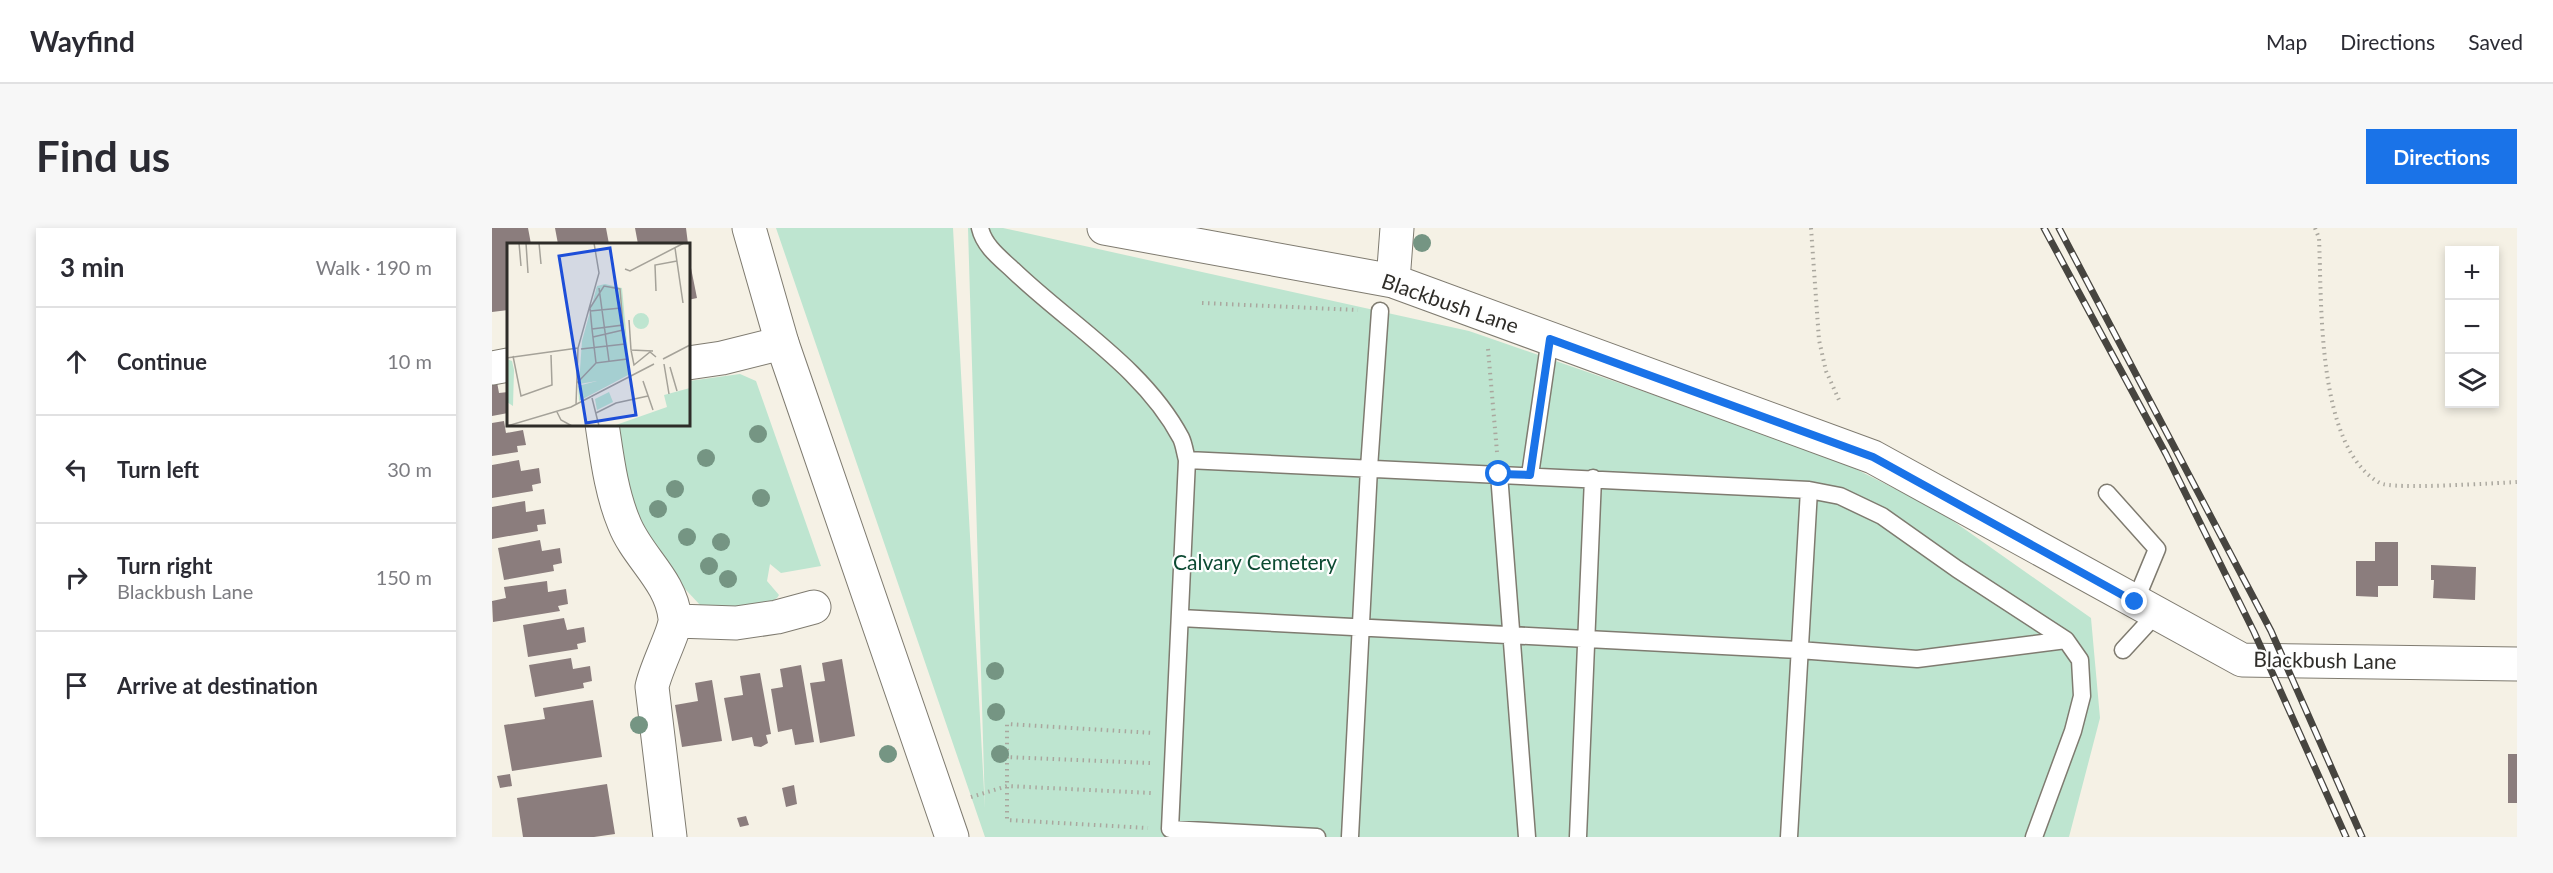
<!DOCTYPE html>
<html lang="en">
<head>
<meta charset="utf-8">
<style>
	:root { --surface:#fff; --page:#f7f7f7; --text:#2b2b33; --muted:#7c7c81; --line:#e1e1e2; --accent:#1a73e8 }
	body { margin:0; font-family:Lato,sans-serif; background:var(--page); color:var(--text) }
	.controls { position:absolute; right:18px; top:18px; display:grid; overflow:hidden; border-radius:0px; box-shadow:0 3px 9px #0003 }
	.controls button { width:54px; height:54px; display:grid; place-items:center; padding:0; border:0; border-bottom:2px solid var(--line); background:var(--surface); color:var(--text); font:30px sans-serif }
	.stop { position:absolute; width:18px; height:18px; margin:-14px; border:4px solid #1a73e8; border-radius:50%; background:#fff }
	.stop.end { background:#1a73e8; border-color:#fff; box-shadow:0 2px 6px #0008 }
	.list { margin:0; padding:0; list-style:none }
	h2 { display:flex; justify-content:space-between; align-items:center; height:78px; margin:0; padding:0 24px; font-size:26px }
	h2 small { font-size:20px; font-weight:400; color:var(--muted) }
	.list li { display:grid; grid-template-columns:39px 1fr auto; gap:18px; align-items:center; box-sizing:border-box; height:108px; padding:0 24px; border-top:2px solid var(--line) }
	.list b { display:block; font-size:22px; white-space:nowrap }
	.list p { margin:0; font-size:20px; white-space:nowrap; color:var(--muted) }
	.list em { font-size:20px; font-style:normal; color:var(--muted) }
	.icon { flex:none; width:33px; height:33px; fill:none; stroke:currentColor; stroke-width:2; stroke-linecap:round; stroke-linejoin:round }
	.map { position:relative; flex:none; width:2025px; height:609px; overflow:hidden; border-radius:0px }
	header { display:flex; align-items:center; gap:36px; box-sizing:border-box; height:84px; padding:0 30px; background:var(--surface); border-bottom:2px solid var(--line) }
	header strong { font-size:28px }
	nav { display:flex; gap:33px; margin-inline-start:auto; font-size:21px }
	.intro { display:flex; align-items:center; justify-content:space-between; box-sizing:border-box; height:144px; padding:0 36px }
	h1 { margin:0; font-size:42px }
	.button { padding:15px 27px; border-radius:0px; background:var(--accent); color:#fff; font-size:21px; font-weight:700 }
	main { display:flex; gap:36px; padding:0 36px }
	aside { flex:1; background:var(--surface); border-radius:0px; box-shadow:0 3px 9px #0003 }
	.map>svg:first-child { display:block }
	.green { fill:#bee5d0 }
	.building { fill:#8b7d7d }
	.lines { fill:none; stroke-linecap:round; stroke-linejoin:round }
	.service-casing { stroke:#7f7b70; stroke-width:19 }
	.minor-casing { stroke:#7f7b70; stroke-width:35 }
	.tertiary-casing { stroke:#7f7b70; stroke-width:35 }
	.path { stroke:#aaa79e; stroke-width:4; stroke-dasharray:1.5 4.5; stroke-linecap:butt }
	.service { stroke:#fff; stroke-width:16 }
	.minor { stroke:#fff; stroke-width:33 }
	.tertiary { stroke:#fff; stroke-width:33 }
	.rail-casing { stroke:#474540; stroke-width:7 }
	.rail { stroke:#fefefe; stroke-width:4.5; stroke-dasharray:14; stroke-linecap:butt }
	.tree { fill:#759583 }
	.route { stroke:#1a73e8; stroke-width:8 }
	.labels { text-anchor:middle; stroke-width:4.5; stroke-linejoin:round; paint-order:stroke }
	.street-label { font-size:21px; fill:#2e2c28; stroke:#fefefe }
	.park-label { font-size:21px; fill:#0c4a32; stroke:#fefefe }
	.inset-road { fill:none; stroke:#a5a299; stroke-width:1.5 }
	.view { fill:#1d4ed8; fill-opacity:0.15; stroke:#1d4ed8; stroke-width:3 }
	.inset-edge { fill:none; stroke:#2e2c28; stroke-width:3 }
</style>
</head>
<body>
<header>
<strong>Wayfind</strong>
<nav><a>Map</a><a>Directions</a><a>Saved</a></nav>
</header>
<div class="intro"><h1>Find us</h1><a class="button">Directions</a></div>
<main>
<aside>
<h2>3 min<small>Walk · 190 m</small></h2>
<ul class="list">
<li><svg class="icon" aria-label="ahead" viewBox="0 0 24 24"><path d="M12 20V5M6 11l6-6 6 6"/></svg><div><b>Continue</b></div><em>10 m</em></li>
<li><svg class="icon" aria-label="left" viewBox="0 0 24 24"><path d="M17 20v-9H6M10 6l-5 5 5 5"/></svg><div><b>Turn left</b></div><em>30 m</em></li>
<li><svg class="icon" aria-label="right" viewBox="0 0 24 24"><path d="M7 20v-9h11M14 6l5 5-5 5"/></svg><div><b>Turn right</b><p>Blackbush Lane</p></div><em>150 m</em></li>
<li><svg class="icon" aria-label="arrive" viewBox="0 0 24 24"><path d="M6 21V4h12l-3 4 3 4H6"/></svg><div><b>Arrive at destination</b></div></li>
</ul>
</aside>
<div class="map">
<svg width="2025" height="609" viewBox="0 0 2025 609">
	<rect width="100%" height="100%" fill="#f5f1e5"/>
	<path class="green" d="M284,0H461L493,580L476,0H511L977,103L1338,228L1447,283L1599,390L1608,490L1577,609H493Z
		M248,146L264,153L329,338L289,345L278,336L275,353L287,367L285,370L273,378L222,382L209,378L194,362L145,294L125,197L196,196L197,153Z"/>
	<path class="building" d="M0,0H36L39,16H16V82L0,84Z
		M63,0H114L117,16H66Z
		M143,0H194L196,16H146Z
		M196,25L205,70L196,72Z
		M5,154L7,165L16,164V185L0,188V155Z
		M12,193L14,205L31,202L34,217L25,218L26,224L0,228V195Z
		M27,232L29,243L47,240L49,255L40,257L41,263L0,270V237Z
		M33,273L34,284L52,281L54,296L45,297L46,303L0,311V279Z
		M48,312L50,323L68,320L70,335L61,337L62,343L12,352L6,320Z
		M1883,314H1906V358H1886V369L1864,368V333H1883Z
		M1939,337L1984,339L1983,372L1941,370L1942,352H1939Z
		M55,353L56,364L74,361L76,376L66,378L68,383L1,394L0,373L14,370L12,359Z
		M72,390L75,402L92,399L94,414L85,416L86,421L36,429L31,397Z
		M79,430L81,441L98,438L100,453L91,455L92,460L43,469L37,437Z
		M350,431L363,508L328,515L318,455L333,453L330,435Z
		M309,437L322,514L303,517L300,501L286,504L279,461L291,459L288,441Z
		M268,445L279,506L274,507L276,515L269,519L262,518L260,509L240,513L232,470L251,467L248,448Z
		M220,452L230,513L190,519L183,477L206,473L203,455Z
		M101,472L110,529L20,543L12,497L53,491L51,480Z
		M2016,526H2025V575H2016Z
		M18,546L20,558L8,560L5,548Z
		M115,556L123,606L102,609H31L25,570Z
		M302,557L305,576L294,579L290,560Z
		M254,588L257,597L248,599L245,590Z"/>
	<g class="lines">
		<defs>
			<path id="service" d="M488,0C492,18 508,30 521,42C577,96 652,140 689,210C692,216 693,225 695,232
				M1007,246L1035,609
				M1038,247L1058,110
				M1615,265L1665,321L1643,374
				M688,390L1307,422L1425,431L1574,412
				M1631,422L1665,385
				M825,609L678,601L695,232L1317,262L1348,268L1390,288L1465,341L1574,412L1588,432L1590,468L1581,503L1542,609
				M858,609L877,240L888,83
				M1086,609L1101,250
				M1297,609L1317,262"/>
			<path id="minor" d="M612,0L901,53L1381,229L1750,432L2025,436
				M901,53L905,0
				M196,135L230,130L290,115
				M0,140L16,137
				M110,196C115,229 119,264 132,295C145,329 179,352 183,390C185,400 163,441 160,459L178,609
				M184,393L244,395L285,389L322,379"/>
			<path id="tertiary" d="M257,0L290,115L460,609"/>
		</defs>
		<use href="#service" class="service-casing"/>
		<use href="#minor" class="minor-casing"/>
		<use href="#tertiary" class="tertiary-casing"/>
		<path class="path" d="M1319,0L1327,112L1334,143L1347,172
			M1823,0L1827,10C1830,74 1824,220 1888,255C1901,262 2003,255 2025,254
			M710,75L866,82
			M996,121L1005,224
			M515,529V592L656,600
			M658,535L515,529V496L661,505
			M479,569L515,558L659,565"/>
		<use href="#service" class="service"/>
		<use href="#minor" class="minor"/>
		<use href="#tertiary" class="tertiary"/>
		<defs>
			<path id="rail" d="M1552,0L1674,226L1762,404L1854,609
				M1567,0L1779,403L1870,609"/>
		</defs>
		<use href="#rail" class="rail-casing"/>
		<use href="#rail" class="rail"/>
	</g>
	<g class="tree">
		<circle cx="930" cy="15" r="9"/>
		<circle cx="266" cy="206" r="9"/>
		<circle cx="214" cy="230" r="9"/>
		<circle cx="183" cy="261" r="9"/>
		<circle cx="269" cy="270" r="9"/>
		<circle cx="166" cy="281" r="9"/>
		<circle cx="195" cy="309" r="9"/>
		<circle cx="229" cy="314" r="9"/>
		<circle cx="217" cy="338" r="9"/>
		<circle cx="236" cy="351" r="9"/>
		<circle cx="503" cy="443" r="9"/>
		<circle cx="504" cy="484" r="9"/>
		<circle cx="147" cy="497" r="9"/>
		<circle cx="396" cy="526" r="9"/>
		<circle cx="508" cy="526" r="9"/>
	</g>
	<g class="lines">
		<path class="route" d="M1007,246L1038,247L1058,111L1381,229L1643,374"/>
	</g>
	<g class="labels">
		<g class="street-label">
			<text transform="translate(958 76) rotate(19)" y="7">Blackbush Lane</text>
			<text transform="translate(1833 433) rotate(1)" y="7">Blackbush Lane</text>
		</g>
		<g class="park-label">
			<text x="763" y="342">Calvary Cemetery</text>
		</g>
	</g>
	<g transform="translate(15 15)">
		<rect width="183" height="183" fill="#f5f1e5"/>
		<path d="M98,41L115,45L123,131L72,158L71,143L90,138L72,141L75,98L90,43ZM126 78a8 8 0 1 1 16 0a8 8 0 1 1-16 0ZM0,116L5,118L7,127L6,163L0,159ZM183,145V183H106L160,164L157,152ZM102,149L106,159L90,167L88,156Z" fill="#bee5d0"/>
		<path class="inset-road" d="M12,0L14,23M19,0L21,30M32,0L34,21M168,5L176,60M118,26L123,28L177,0M92,45L102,118M149,48L148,22L170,18M83,68L114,65M122,77L124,107L146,108M85,86L116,82L113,46L97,43L83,65L85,86L89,120L120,116L116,82M86,94L116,87M74,106L118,101M124,107L127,122L143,109L149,114M6,113L14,153L45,142L44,112M0,115L71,105M156,116L183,102M157,121L162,151M163,124L170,148M136,138L146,167M70,140L89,120M85,155L92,183M69,162L71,105L92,30L87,0M50,169L54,177L65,183M89,170L109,160L141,153M0,183L64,164L147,121"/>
		<path class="view" d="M103,5L129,172L79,180L52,13Z"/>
		<rect width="183" height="183" class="inset-edge"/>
	</g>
</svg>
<div class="controls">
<button>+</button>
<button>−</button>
<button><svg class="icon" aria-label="layers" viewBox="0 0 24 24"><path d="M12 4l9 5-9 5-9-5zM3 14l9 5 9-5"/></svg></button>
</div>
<div class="stop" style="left:1007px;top:246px"></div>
<div class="stop end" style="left:1643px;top:374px"></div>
</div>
</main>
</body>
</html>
